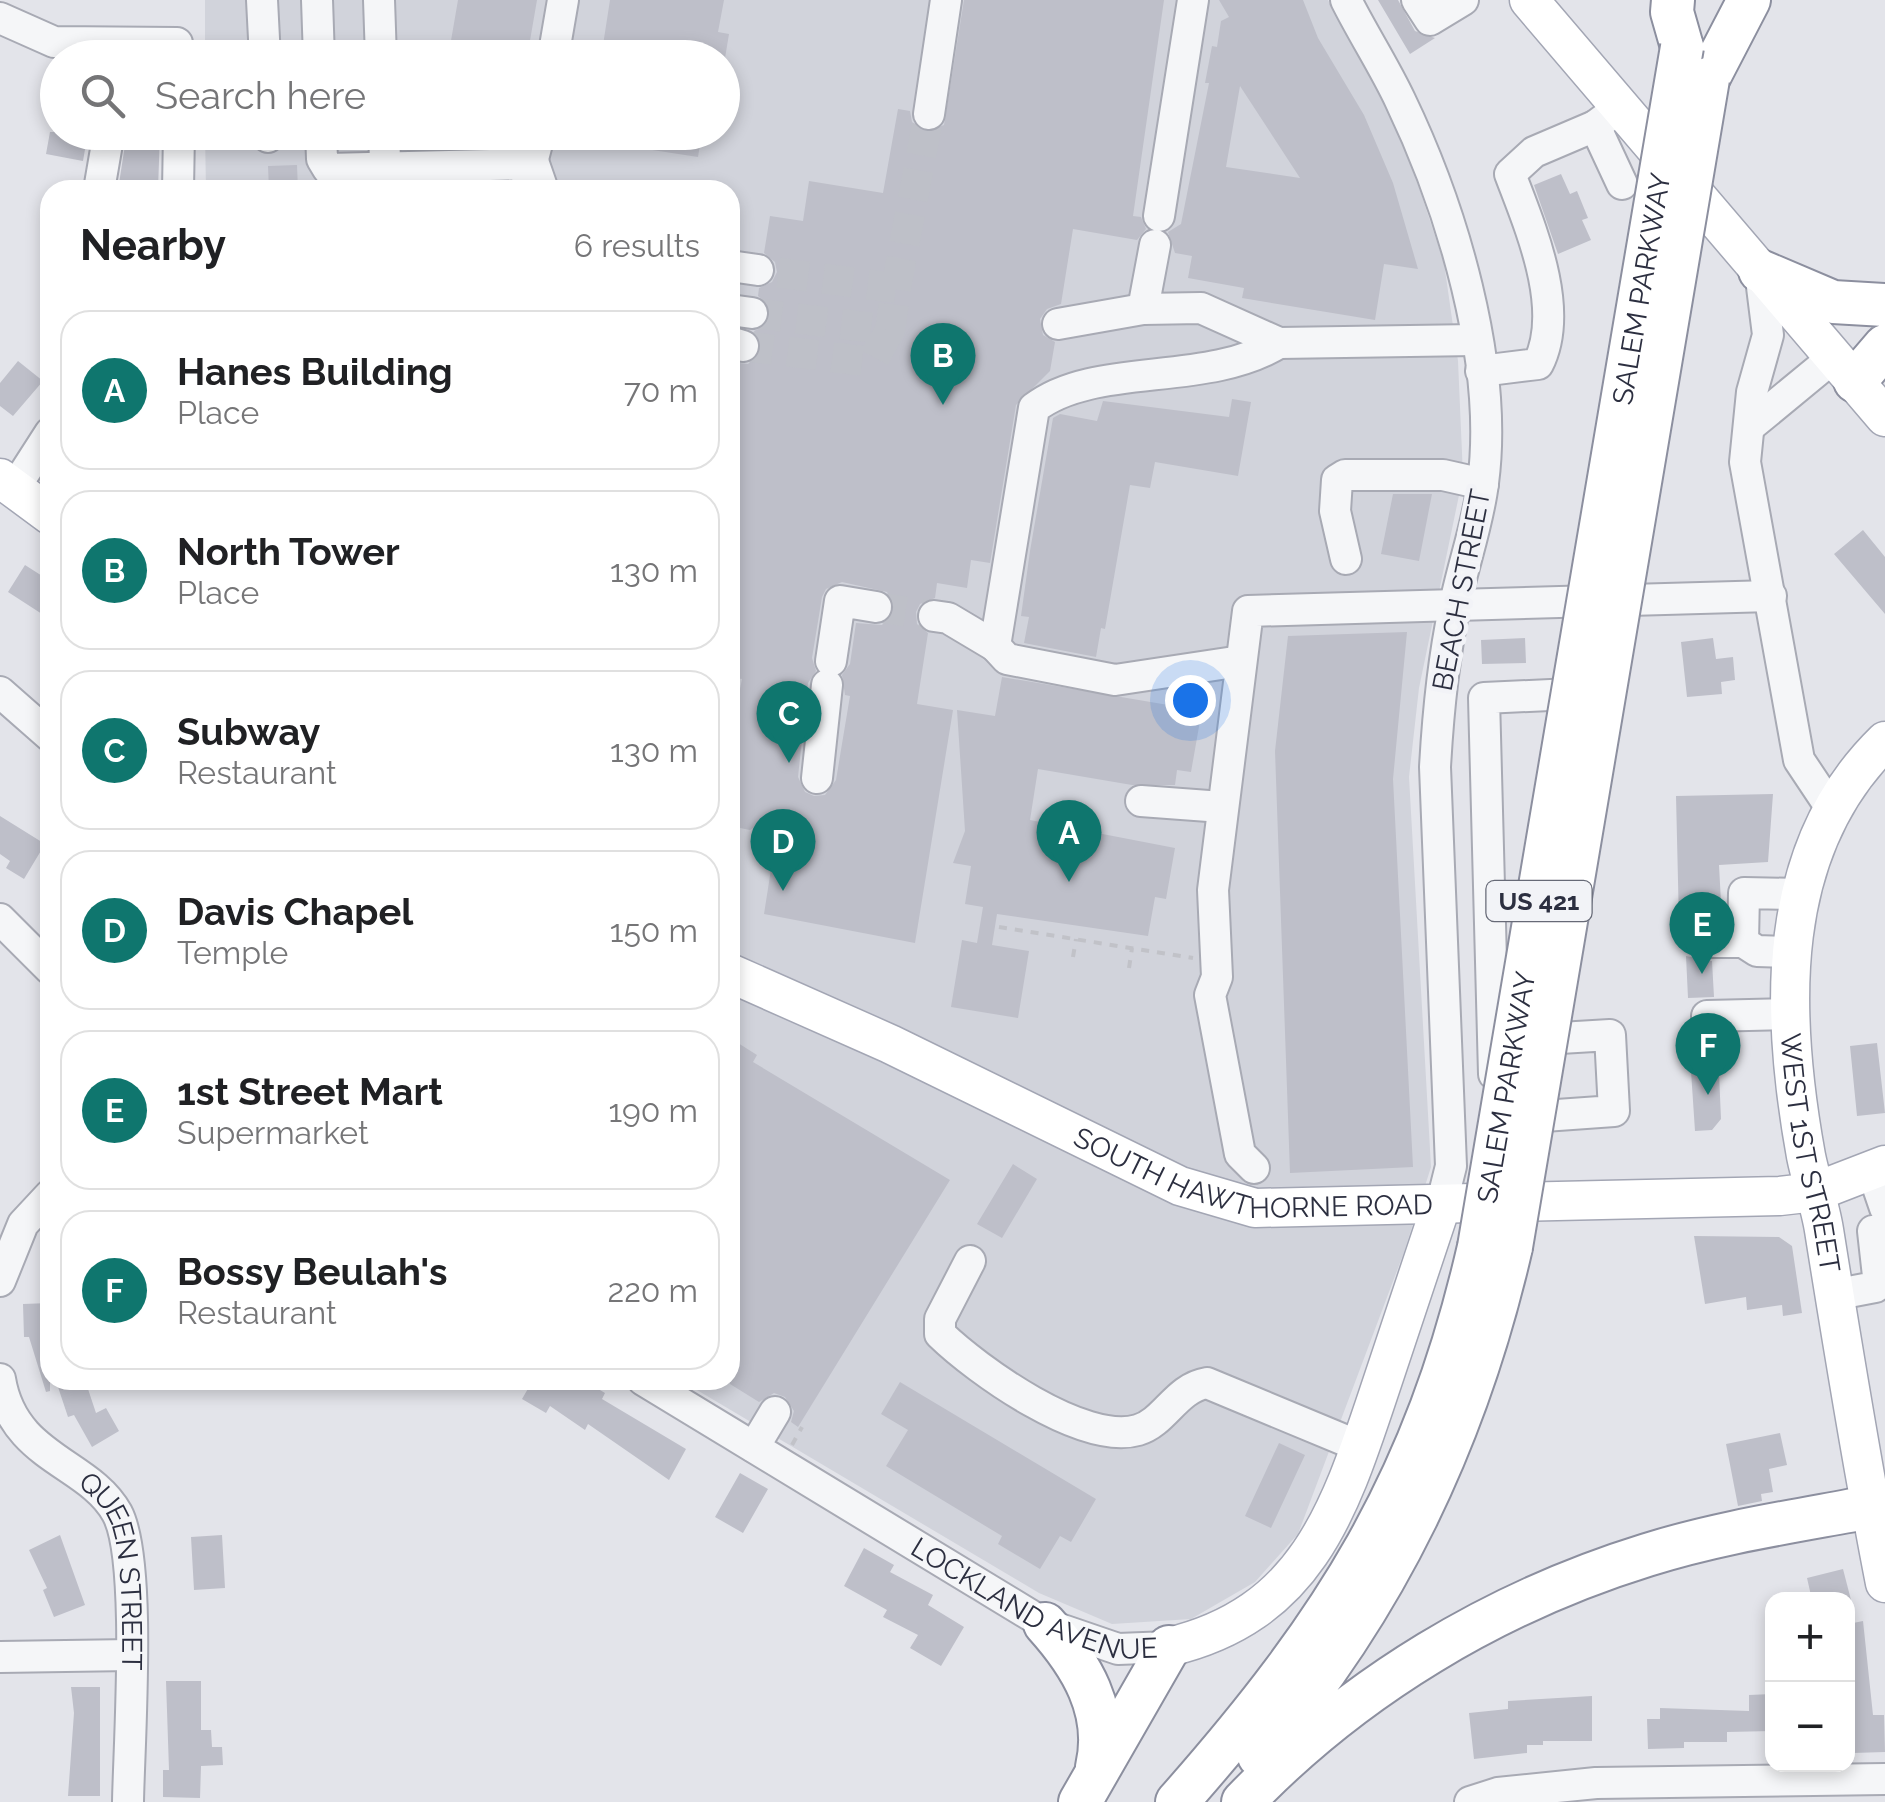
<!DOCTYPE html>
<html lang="en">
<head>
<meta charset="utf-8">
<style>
	:root { --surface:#fff; --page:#f2f2f2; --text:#202124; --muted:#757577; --line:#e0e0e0; --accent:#0f766e }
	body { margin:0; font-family:Raleway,sans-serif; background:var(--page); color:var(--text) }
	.controls { position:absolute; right:30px; bottom:30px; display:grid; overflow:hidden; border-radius:20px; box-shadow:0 5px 15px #0003 }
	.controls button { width:90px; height:90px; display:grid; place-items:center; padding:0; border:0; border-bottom:2px solid var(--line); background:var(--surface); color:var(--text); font:50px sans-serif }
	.you { position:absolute; left:1190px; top:700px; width:35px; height:35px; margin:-25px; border:8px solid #fff; border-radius:50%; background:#1a73e8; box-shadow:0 0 0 15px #1a73e833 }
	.badge { display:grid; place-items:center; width:65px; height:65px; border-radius:50%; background:var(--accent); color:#fff; font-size:32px; font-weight:700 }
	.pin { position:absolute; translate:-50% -82px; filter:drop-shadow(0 2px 5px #0008) }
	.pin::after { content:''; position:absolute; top:52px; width:35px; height:30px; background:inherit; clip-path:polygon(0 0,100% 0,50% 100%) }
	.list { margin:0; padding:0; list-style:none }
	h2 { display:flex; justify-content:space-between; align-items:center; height:130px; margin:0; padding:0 40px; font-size:42px }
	h2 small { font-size:32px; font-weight:400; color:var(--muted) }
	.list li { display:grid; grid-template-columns:65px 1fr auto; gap:30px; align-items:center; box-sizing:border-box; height:160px; margin:0 20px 20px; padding:0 20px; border:2px solid var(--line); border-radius:30px }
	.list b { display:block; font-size:38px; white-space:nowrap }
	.list p { margin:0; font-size:32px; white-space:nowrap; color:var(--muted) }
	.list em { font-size:32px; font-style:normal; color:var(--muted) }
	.icon { flex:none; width:55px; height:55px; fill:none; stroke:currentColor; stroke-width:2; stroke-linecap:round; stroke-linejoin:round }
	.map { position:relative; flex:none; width:1885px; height:1802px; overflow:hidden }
	.search { position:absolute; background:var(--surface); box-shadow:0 5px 15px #0003; left:40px; top:40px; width:700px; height:110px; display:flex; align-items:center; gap:25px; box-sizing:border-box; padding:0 35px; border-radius:55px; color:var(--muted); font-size:38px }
	.panel { position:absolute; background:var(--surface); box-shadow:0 5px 15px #0003; left:40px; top:180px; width:700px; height:1210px; border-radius:30px }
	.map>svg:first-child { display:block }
	.built { fill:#d1d3db }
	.building { fill:#bebfc9; fill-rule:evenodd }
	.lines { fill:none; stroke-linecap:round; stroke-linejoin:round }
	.minor-tunnel { stroke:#bec0c8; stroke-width:30; stroke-dasharray:30 15; stroke-linecap:butt }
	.minor-casing { stroke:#a8aab4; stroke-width:34 }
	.major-casing { stroke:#a3a6b4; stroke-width:41 }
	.highway-casing { stroke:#8c8f9f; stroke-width:46 }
	.path { stroke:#c1c2c8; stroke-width:4; stroke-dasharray:8 8; stroke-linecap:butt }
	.minor { stroke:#f5f6f8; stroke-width:30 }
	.major { stroke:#fff; stroke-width:38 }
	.highway { stroke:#fff; stroke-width:42 }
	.highway-bridge-casing { stroke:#8c8f9f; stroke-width:46; stroke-linecap:butt }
	.highway-bridge { stroke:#fff; stroke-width:42 }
	.labels { text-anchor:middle; stroke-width:9; stroke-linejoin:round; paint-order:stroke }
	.shield { fill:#f2f3f7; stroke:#676a77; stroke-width:2.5 }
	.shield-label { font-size:25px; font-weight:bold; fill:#2c2f40 }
	.street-label { font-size:28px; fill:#2c2f40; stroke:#f2f3f7 }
</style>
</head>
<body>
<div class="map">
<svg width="1885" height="1802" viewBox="0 0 1885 1802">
	<rect width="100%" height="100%" fill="#e3e4ea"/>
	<path class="built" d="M205,0H1328L1399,127L1444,263L1458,361L1463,476L1419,688L1409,777L1431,1167L1404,1252L1298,1534L1255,1582L1191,1619L1112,1624L1039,1593L680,1380H730V190H206L205,133L722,132V58L205,57Z"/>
	<path class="building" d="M458,0H537L527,58H448Z
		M610,0H724L718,32L729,34L725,58H601Z
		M964,0H1164L1133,216L1141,217L1146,229L1137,240L1073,229L1061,304L1047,309L1040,319L1043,335L1055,342L1050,371L1016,405L990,563L971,560L967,588L937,583L935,598L920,604L916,612L917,624L928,633L917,704L953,710L915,943L764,914L772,863L778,864L783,836L769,817L750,830L730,826V739L742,679L730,677V362L748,364L761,351L754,331L766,325L771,315L769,305L758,296L759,288L772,282L777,272L775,262L764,253L770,216L803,221L809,181L883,193L898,109L910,111L912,122L925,132L944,125ZM842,582L887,592L895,609L882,625L856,623L850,664L842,675L845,695L850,696L836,780L825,795L814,796L805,792L798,777L808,683L816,671L812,658L822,597L826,589Z
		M1219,0H1303L1318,38L1364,115L1393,183L1418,269L1384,264L1375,320L1242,298L1244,288L1188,278L1192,256L1175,253L1168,232L1181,224L1209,83H1205L1212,46L1217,47L1221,21L1229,17ZM1240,86L1300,178L1226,167Z
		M1378,0H1398L1415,31L1435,38L1410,54Z
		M50,132H88L83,161L46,154Z
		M127,132H160L158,190H118Z
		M601,132H702L698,157L600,142Z
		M297,165L298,190H269L268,166Z
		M1561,174L1570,194L1577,191L1588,218L1582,220L1591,240L1558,254L1534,185Z
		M18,361L43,381L13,416L0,406V383Z
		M1232,399L1251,402L1238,476L1155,462L1150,488L1130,485L1105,629L1101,628L1096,657L1024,643L1029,617L1021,616L1030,551L1053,418L1060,414L1097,421L1103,401L1229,417Z
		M1393,494H1432L1419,561L1381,554Z
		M1863,530L1885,557V614L1834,554Z
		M25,565L50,581V601L42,614L8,592Z
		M1407,632L1393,779L1413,1167L1290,1173L1275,751L1288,636Z
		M1525,638L1526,663L1482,664L1481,640Z
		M1713,638L1716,659L1733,657L1735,680L1721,682L1722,694L1687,697L1681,642Z
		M1002,677L1186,708L1188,701L1203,704L1191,772L1177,770L1175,785H1132L1038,769L1030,820L1175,848L1166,899L1155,897L1148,936L997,914L992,945L1029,951L1018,1018L951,1007L962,940L977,943L983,907L965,904L971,866L953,863L965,831L957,710L995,716Z
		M1773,794L1768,862L1719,865L1722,921L1679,923L1676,796Z
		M0,816L45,844L24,879L6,868L10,861L0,854Z
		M1686,956L1712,961L1714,997L1688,998Z
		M738,1043L757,1055L753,1062L950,1180L798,1427L791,1422L794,1411L785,1397L774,1393L759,1402L730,1384V1056Z
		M1877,1043L1885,1113L1857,1116L1850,1046Z
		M1690,1056H1710L1711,1073H1719L1721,1119L1712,1130L1695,1131Z
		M1013,1164L1037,1179L1002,1238L977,1224Z
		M1694,1236L1779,1237L1792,1246L1802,1313L1783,1316L1782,1305L1747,1310L1746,1297L1705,1304Z
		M50,1303V1391L46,1392L29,1337H24L23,1304Z
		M69,1380H85L96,1413L106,1408L119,1431L92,1447L74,1415L68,1417L57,1384Z
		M533,1380H583L605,1393L602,1399L686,1449L669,1480L588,1424L585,1430L550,1406L546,1413L522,1399Z
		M900,1382L1096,1499L1071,1542L1060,1536L1040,1569L998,1544L1002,1536L886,1466L908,1430L881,1414Z
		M1780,1433L1787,1465L1769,1469L1773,1492L1761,1494L1762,1501L1738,1506L1726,1444Z
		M1279,1443L1305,1455L1271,1528L1245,1516Z
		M740,1473L768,1489L743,1533L715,1517Z
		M60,1535L85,1605L54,1617L43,1590L47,1588L29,1550Z
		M222,1535L225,1588L194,1590L191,1537Z
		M864,1548L894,1565L890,1572L933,1595L928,1605L964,1627L941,1666L910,1648L918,1635L883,1617L887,1610L844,1586Z
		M1843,1569L1851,1600H1812L1807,1578Z
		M1863,1621L1873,1715H1884L1885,1752L1853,1753L1848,1624Z
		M166,1681H201V1730H211L212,1747H222L223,1765L201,1766L200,1798L163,1797V1770H169Z
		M71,1687H100V1796H68L74,1713Z
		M1772,1694V1731L1727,1732V1742H1684V1748L1648,1749L1647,1719H1660V1708L1749,1711V1695Z
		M1592,1696V1741H1543V1745H1527V1753L1474,1759L1469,1713L1508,1709V1701Z"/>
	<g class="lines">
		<path class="minor-tunnel" d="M896,288L929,114
			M752,313L890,330L896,288L758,270
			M743,346L872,362L890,330
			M876,607L934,616"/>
		<defs>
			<g id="minor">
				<path d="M262,0L265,58"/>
				<path d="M317,0L319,58"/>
				<path d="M379,0L381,58"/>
				<path d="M1346,0C1363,34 1384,66 1400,100C1452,208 1499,363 1483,483C1478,525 1462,567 1454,609C1443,661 1438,713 1435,767L1451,1166L1441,1206"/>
				<path d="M1417,0L1430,20L1463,0"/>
				<path d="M0,18L54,42L177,43L179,58"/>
				<path d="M553,58L563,0"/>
				<path d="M929,114L946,0"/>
				<path d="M1611,114L1595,126L1622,184"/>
				<path d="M268,132V137"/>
				<path d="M321,132L322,159L328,169L534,164L543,190"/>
				<path d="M384,132L386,189"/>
				<path d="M527,182L540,132"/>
				<path d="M99,190L109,132"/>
				<path d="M178,190L179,132"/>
				<path d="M1159,216L1193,0"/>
				<path d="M1155,245L1143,309L1201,308L1279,343L1475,340"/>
				<path d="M730,266L758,270"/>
				<path d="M1760,271L1768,335L1752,392L1745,462L1799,760L1831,808"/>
				<path d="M730,310L752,313"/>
				<path d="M1058,324L1143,309"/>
				<path d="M730,342L743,346"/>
				<path d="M1481,371L1538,364C1566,309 1530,227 1510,174L1534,152L1595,126"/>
				<path d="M1749,427L1834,357"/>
				<path d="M14,489L50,433"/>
				<path d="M1346,559L1335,511L1337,480L1345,475H1443L1483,484"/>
				<path d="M934,616L948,618L995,646"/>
				<path d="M831,661L840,601L876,607"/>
				<path d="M1241,661L1115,680L1007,659L995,646L1034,408C1095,361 1205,388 1279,343"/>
				<path d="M0,692L50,736"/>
				<path d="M817,778L827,685"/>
				<path d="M1141,801L1222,807"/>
				<path d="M0,919L50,969"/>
				<path d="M1703,942H1743"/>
				<path d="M1792,952L1757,951L1743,942L1744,893L1801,894"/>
				<path d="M1707,1016L1789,1014"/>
				<path d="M1494,1074L1484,698L1592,693"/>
				<path d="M1515,1118L1614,1111L1610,1035L1527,1040"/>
				<path d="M1254,1168L1240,1154L1210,995L1217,977L1213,890L1248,611L1771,596"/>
				<path d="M1872,1170L1885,1208"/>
				<path d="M970,1261L940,1319V1334C977,1370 1083,1446 1138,1430C1165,1422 1176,1388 1207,1383L1361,1447"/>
				<path d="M0,1281L23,1224L50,1195"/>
				<path d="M1833,1295L1875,1287L1878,1276L1873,1231"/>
				<path id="s1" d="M0,1379C13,1459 89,1462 117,1513C142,1559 129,1742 128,1802"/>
				<path id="s2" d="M643,1380L1045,1624L1118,1649L1169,1647"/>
				<path d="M754,1447L775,1412"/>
				<path d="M0,1657L131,1655"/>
				<path d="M1470,1802L1498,1793L1596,1783L1885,1779"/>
			</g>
			<g id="major">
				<path d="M1529,0L1885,417"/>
				<path d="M0,478L50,515"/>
				<path id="s3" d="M1885,741C1773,850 1780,1013 1806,1156C1811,1181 1820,1205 1824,1230C1843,1349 1862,1466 1885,1583"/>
				<path id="s4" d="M730,973L890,1044L1180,1186L1255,1208L1780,1196L1815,1192L1885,1165"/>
				<path d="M1169,1647C1308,1614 1340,1509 1381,1386C1401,1326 1421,1266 1441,1206"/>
			</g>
			<path id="highway" d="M1673,0L1672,12L1682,47
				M1708,79L1749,0
				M1760,271L1833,302L1885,305
				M1855,381L1885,346
				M1045,1624C1081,1664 1110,1711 1097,1767
				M1259,1756C1387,1607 1467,1438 1511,1247
				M1080,1802L1169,1647
				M1177,1802C1335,1623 1425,1482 1479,1247
				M1243,1802C1353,1687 1495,1602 1647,1555C1720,1532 1796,1521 1870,1507"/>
		</defs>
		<use href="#minor" class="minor-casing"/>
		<use href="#major" class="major-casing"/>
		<use href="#highway" class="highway-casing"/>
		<path class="path" d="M999,927L1193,958
			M1073,957L1076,939
			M1129,968L1132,948
			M792,1445L802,1427"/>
		<use href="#minor" class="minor"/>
		<use href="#major" class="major"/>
		<use href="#highway" class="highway"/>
		<defs>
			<g id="highway-bridge">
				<path id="s5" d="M1479,1247L1682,47"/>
				<path d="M1511,1247L1708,79"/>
			</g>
		</defs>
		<use href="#highway-bridge" class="highway-bridge-casing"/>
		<use href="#highway-bridge" class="highway-bridge"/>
	</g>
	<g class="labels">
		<rect class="shield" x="1486.5" y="881" width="105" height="40" rx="8"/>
		<g class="shield-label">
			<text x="1539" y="910">US 421</text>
		</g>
		<g class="street-label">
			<text dy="10" stroke="none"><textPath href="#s5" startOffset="972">SALEM PARKWAY</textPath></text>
			<text transform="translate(1461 590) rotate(-79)" y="10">BEACH STREET</text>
			<text dy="10" stroke="none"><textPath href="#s5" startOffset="162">SALEM PARKWAY</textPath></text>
			<text dy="10" stroke="none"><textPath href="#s3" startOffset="438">WEST 1ST STREET</textPath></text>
			<text dy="10" stroke="none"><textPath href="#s4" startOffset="568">SOUTH HAWTHORNE ROAD</textPath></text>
			<text dy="10" stroke="none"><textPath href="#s1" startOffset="238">QUEEN STREET</textPath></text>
			<text dy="10" stroke="none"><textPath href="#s2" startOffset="452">LOCKLAND AVENUE</textPath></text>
		</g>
	</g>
</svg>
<div class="controls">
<button>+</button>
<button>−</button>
</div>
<div class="you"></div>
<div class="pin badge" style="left:1069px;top:882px">A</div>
<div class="pin badge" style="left:943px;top:405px">B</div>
<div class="pin badge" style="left:789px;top:763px">C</div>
<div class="pin badge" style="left:783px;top:891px">D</div>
<div class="pin badge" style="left:1702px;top:974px">E</div>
<div class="pin badge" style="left:1708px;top:1095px">F</div>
<div class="search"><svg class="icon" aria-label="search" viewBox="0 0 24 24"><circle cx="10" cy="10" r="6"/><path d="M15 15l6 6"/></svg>Search here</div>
<section class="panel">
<h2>Nearby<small>6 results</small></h2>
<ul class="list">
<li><span class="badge">A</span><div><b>Hanes Building</b><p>Place</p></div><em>70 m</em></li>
<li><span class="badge">B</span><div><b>North Tower</b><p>Place</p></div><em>130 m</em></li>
<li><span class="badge">C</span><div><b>Subway</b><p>Restaurant</p></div><em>130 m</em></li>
<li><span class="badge">D</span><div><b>Davis Chapel</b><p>Temple</p></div><em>150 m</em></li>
<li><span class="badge">E</span><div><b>1st Street Mart</b><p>Supermarket</p></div><em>190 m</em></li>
<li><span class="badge">F</span><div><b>Bossy Beulah's</b><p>Restaurant</p></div><em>220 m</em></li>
</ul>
</section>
</div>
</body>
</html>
